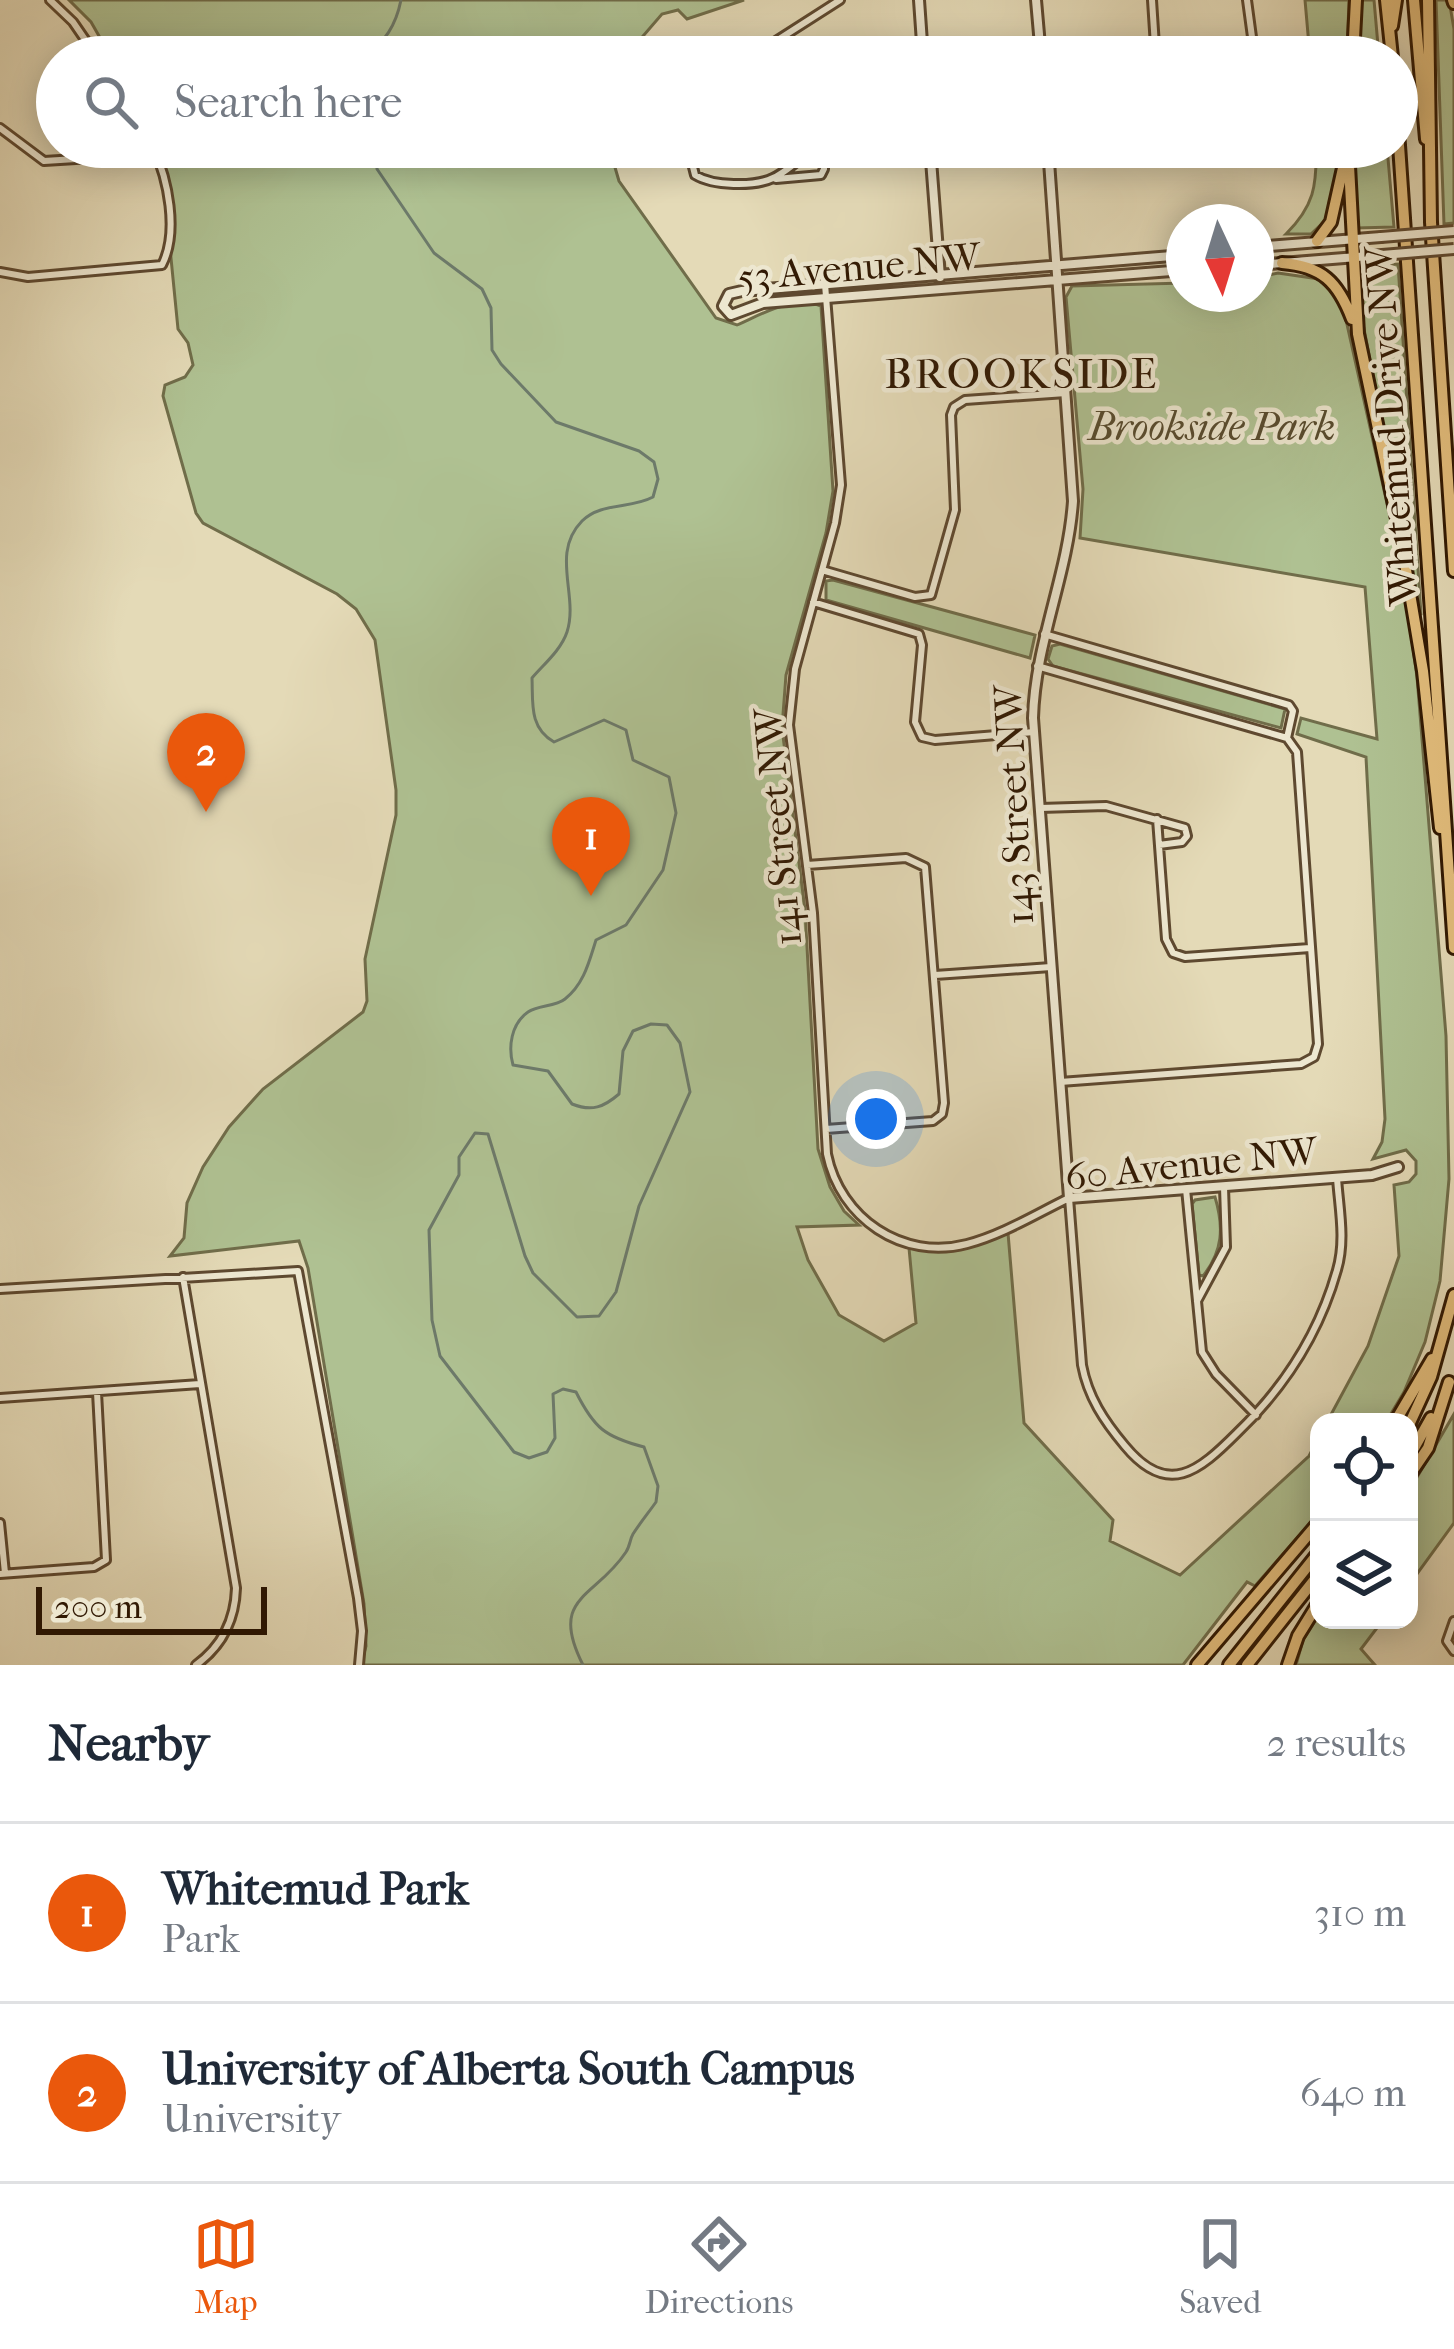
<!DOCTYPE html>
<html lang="en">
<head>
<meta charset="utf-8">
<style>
	:root { --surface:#fff; --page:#f2f2f3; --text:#1f2937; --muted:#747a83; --line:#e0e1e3; --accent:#ea580c }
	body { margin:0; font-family:"IM FELL French Canon",serif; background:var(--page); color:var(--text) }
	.controls { position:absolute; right:36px; bottom:36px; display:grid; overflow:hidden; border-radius:24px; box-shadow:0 6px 30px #0003 }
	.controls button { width:108px; height:108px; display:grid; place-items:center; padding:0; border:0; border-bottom:3px solid var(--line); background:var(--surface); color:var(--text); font:60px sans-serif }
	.compass { position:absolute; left:1166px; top:204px; width:108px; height:108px; border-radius:50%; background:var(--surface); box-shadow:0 6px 30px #0003; rotate:176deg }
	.scale { position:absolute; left:36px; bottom:30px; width:231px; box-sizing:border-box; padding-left:12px; border:6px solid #311903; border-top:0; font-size:33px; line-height:42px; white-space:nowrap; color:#311903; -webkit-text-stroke:9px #ede7d0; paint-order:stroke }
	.you { position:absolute; left:876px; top:1119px; width:42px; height:42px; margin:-30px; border:9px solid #fff; border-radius:50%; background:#1a73e8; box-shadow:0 0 0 18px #1a73e833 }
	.badge { display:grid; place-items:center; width:78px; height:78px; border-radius:50%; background:var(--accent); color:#fff; font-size:39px; font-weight:700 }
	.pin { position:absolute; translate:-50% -99px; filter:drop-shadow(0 3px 6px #0008) }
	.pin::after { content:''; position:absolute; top:63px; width:42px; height:36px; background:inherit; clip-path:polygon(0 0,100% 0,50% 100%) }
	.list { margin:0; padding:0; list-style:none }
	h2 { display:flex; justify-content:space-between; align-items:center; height:156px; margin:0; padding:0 48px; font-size:51px }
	h2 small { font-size:39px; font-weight:400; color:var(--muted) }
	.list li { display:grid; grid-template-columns:78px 1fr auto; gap:36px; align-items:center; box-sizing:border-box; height:180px; padding:0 48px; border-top:3px solid var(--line) }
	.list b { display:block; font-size:45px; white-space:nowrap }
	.list p { margin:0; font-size:39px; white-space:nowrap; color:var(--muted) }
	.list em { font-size:39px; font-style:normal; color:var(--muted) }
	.icon { flex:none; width:66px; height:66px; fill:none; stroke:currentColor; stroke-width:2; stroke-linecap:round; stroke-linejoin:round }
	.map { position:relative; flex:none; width:1454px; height:1665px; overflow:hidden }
	.search { position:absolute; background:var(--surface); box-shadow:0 6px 30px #0003; left:36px; right:36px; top:36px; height:132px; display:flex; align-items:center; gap:30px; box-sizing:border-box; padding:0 42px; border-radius:66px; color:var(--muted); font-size:45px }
	.sheet { height:516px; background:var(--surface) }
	nav { display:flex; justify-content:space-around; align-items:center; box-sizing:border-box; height:168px; border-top:3px solid var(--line); background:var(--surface); font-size:33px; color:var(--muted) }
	nav a { display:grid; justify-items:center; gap:6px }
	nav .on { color:var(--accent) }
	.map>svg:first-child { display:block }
	.green { fill:#afc192; stroke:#706d4a; stroke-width:3 }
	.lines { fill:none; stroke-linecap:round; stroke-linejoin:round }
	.stream { stroke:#6d7a6a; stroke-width:3 }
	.minor-casing { stroke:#5e4930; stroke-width:12 }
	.tertiary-casing { stroke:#5e4930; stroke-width:14 }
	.motorway-casing { stroke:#311903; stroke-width:16 }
	.minor { stroke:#ede7d0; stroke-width:6 }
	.tertiary { stroke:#ede7d0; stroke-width:8 }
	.motorway { stroke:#e2bd7c; stroke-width:10 }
	.tertiary-bridge-casing { stroke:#5e4930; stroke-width:14; stroke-linecap:butt }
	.tertiary-bridge { stroke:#ede7d0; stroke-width:8 }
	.labels { text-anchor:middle; stroke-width:9; stroke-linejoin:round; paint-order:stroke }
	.street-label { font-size:39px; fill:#311903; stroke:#ede7d0 }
	.park-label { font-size:39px; font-style:italic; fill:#574b2e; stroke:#ede7d0 }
	.neighbourhood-label { font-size:42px; letter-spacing:3px; fill:#311903; stroke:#ede7d0 }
</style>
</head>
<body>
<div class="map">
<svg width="1454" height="1665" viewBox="0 0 1454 1665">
	<rect width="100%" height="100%" fill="#e4dab7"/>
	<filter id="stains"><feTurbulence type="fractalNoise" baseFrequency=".00167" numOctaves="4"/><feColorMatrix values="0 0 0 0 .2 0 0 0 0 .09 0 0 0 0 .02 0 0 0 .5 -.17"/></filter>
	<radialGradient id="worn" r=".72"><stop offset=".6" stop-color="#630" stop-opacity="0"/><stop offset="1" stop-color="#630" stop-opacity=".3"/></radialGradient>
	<path class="green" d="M69,0H744L687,19L678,10L662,14L625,57H111L91,22Z
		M1305,0H1349L1347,57H1310Z
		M1359,0H1374L1379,57H1357Z
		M1436,0H1449L1454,29V223L1444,224Z
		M160,147H609L619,181L716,318L737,325C762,314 793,295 821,306L833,491L826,533L786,675L782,728L805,910L818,1149L830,1187L844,1211L859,1225L797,1227L808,1260L839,1315L884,1341L916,1323L909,1248L950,1251L1008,1233L1024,1423L1113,1520L1110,1541L1180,1575L1309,1456L1319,1437V1513L1255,1586L1247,1582L1183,1665H361L366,1646L364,1604L308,1268L299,1241L170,1256L184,1238L187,1203L203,1167L229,1127L263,1089L363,1012L367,1001L365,959L396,815V790L375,640L356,609L337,594L203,523L196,513L163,396L165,385L185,377L193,365L188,343L178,329Z
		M1316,147H1340L1330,216L1311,234H1286C1314,206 1317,186 1316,147Z
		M1354,147H1387L1394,227L1356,228Z
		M1398,264L1421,614L1419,615L1360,308L1359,267Z
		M1278,273L1319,279L1342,302L1403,575L1417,677L1446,1036L1449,1179L1440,1281L1425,1342L1404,1392L1386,1422H1327L1368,1346L1399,1256L1394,1185L1409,1182L1416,1174V1161L1406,1150L1373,1159L1382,1142L1385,1119L1366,757L1297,734L1301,718L1377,739L1365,587L1080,538L1083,489L1066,297L1072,286L1184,283V294H1256V278Z
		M833,580L1035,635L1030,658L826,600V581Z
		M1060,644L1285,709L1281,728L1053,666L1048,659L1052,646Z
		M1215,1197C1224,1227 1223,1251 1203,1276L1199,1275L1192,1204L1195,1200Z
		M1454,1414V1523L1409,1585V1491Z
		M1319,1615V1620H1383L1361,1649L1375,1665H1296L1303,1640Z"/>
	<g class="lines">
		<path class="stream" d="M363,57C385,43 396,25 401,0
			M377,147V169L434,253L482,289L491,308L492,350L501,364L556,422L639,451L654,462L658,479L653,497C631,509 601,502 582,521C550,554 579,595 567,632C561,650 544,664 532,678C533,703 529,728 554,742L604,720L626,730L633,760L669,777L676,813L663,870L626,925L596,940C589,962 584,984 565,999C555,1007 538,1005 528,1012C511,1024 508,1047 513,1065L548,1071L572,1104C592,1112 604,1107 619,1094L623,1051L633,1031L651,1024L667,1025L680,1043L690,1092L639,1206L616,1292L599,1316L577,1317L533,1273L525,1256L488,1134L475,1133L459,1157V1175L429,1230L432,1320L440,1356L514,1452L529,1458L547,1452L555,1438L553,1394L563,1389L576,1392C594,1428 605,1437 644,1447L658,1486L656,1502C649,1512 640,1523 633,1534C630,1539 630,1546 626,1552C595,1599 548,1596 583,1665"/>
		<defs>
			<path id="minor" d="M50,0L73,22L97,57
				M1152,0L1155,46L1166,57
				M751,57L840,0
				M1178,57L1247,48L1252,37L1247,0
				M0,128L44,161L156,154
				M688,147L695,175C713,186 754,187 773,178C788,171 802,157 814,147
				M776,179L821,175L824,169L823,147
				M0,272L28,277L162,265C179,232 168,179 153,147
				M825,284L841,485L835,523L795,669L789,725L813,913L827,1154C840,1218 902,1261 967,1244C1002,1235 1036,1214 1069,1198L1082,1365C1088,1397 1104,1421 1125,1446C1168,1498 1199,1471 1237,1433C1285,1387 1319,1334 1337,1270C1346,1240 1339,1208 1337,1178
				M822,570L915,597L931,595L955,510L951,415L954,407L965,400L1066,393
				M813,602L919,634L922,645L915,722L922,737L935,740L1034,732
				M1044,634L1289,705L1293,711L1287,738
				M1037,666L1287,738
				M1040,808L1106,806L1185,828L1187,836L1182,842L1159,845
				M1157,819L1166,939L1173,953L1185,957L1310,948
				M807,865L906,858L925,867L944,1103L942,1114L933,1121L826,1129
				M935,975L1051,967
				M1060,1082L1301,1064L1314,1057L1318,1044L1297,752L1287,738
				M1186,1189L1202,1352L1216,1374L1256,1415
				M183,1277L236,1588C235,1621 222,1646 196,1665
				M0,1289L298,1271L358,1598L362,1631L359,1665
				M1197,1301L1226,1247L1224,1187
				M0,1398L200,1384
				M0,1523L5,1573
				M0,1574L94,1567L106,1560L97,1392
				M1454,1621L1447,1641L1454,1651"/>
			<path id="tertiary" d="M919,0L923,57
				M1036,0L1041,57
				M930,147L940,277
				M1048,147L1073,501C1068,575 1035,643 1033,718L1069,1198L1372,1175L1398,1167
				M1256,247L1381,237
				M1184,255L742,291L729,294L723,306L731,315L763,303L1184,270
				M1256,265L1382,255"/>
			<path id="motorway" d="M1386,0L1392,57
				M1414,0L1426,139
				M1428,0L1431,222L1454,571
				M1453,0L1454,3
				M1392,26L1396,0
				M1353,57L1356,0
				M1397,116L1454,948
				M1348,147L1358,334L1399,528L1423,671L1440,828
				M1317,241L1331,222L1343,168
				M1282,263C1322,266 1338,282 1352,319
				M1395,1422L1432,1359
				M1409,1425L1431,1377L1454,1295
				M1409,1457L1431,1418
				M1409,1476L1428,1448L1449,1382
				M1197,1665L1319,1522
				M1229,1665L1319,1552
				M1247,1665L1319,1574
				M1288,1665L1298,1636L1319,1602"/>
		</defs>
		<use href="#minor" class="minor-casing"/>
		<use href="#tertiary" class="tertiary-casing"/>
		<use href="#motorway" class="motorway-casing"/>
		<use href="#minor" class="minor"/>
		<use href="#tertiary" class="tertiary"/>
		<use href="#motorway" class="motorway"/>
		<defs>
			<path id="tertiary-bridge" d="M1381,237L1454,231
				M1382,255L1454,249"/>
		</defs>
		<use href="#tertiary-bridge" class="tertiary-bridge-casing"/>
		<use href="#tertiary-bridge" class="tertiary-bridge"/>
	</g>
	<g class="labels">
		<g class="street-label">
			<text transform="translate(859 266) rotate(-5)" y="14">53 Avenue NW</text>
			<text transform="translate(1390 426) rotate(-94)" y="14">Whitemud Drive NW</text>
			<text transform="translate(1013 805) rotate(-93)" y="14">143 Street NW</text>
			<text transform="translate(777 827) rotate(-95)" y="14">141 Street NW</text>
			<text transform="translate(1191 1163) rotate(-6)" y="14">60 Avenue NW</text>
		</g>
		<g class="park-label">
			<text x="1212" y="440">Brookside Park</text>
		</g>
		<g class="neighbourhood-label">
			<text x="1022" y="388">BROOKSIDE</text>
		</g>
	</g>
	<rect width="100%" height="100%" filter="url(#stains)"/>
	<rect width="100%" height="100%" fill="url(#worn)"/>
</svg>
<div class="controls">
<button><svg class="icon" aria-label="locate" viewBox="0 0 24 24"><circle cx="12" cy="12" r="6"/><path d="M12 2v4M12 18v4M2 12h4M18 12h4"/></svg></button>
<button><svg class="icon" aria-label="layers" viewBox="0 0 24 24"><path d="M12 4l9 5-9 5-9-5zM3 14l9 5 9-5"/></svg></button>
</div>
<svg class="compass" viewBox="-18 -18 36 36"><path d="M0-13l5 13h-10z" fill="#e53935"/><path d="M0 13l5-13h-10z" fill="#747a83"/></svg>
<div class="scale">200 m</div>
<div class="you"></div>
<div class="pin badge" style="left:591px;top:896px">1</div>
<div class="pin badge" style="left:206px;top:812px">2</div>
<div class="search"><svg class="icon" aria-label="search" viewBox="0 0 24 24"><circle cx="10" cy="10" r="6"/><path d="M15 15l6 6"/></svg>Search here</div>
</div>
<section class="sheet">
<h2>Nearby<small>2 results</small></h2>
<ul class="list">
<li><span class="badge">1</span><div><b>Whitemud Park</b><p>Park</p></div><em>310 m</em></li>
<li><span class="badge">2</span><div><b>University of Alberta South Campus</b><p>University</p></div><em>640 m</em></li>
</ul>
</section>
<nav>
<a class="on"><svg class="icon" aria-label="map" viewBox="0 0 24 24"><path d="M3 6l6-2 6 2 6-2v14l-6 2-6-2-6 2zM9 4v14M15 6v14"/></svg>Map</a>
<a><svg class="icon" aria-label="directions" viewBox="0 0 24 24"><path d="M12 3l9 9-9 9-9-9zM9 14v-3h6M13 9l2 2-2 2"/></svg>Directions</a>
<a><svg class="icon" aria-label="saved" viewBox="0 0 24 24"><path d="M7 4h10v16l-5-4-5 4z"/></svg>Saved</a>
</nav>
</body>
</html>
